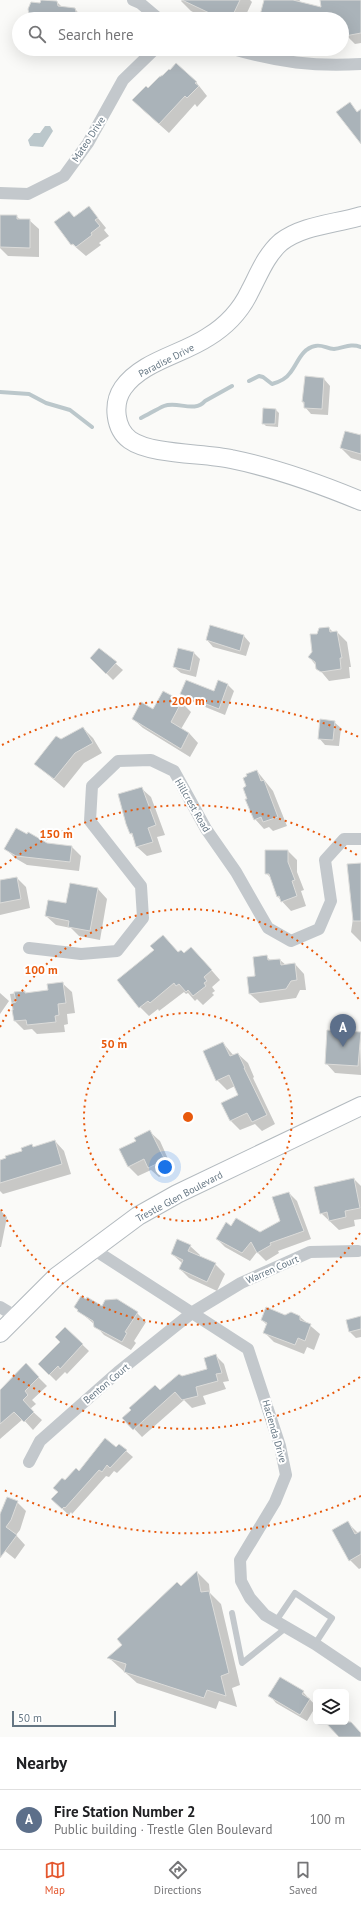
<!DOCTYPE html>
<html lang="en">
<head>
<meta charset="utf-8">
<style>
	:root { --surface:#fff; --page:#f2f2f2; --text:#202124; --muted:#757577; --line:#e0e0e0; --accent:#e4572e }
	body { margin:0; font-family:"PT Sans",sans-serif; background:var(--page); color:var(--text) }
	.controls { position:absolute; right:12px; bottom:12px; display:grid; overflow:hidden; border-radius:6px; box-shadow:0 4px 16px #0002 }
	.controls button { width:36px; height:36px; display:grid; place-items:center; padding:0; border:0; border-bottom:1px solid var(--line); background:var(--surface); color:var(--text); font:20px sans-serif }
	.scale { position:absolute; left:12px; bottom:10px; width:104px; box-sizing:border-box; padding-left:4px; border:2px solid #657683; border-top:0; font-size:11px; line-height:14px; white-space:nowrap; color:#657683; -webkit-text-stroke:3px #fff; paint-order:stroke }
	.you { position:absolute; left:165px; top:1167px; width:14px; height:14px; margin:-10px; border:3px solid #fff; border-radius:50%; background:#1a73e8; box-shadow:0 0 0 6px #1a73e833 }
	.badge { display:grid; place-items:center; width:26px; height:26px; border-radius:50%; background:var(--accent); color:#fff; font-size:13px; font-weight:700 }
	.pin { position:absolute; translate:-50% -33px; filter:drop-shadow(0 1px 2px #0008) }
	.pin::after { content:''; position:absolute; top:21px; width:14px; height:12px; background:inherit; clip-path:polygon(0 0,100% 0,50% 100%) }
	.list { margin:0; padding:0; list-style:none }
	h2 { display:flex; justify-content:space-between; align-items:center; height:52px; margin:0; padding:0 16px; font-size:17px }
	h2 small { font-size:13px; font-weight:400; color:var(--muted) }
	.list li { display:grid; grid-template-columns:26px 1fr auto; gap:12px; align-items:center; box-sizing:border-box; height:60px; padding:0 16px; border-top:1px solid var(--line) }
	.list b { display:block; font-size:15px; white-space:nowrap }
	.list p { margin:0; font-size:13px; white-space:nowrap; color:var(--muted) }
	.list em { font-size:13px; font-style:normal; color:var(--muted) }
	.icon { flex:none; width:22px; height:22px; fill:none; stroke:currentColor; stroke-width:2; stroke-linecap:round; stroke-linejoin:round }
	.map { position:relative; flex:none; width:361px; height:1737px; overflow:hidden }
	.search { position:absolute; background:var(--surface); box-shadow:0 4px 16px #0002; left:12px; right:12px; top:12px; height:44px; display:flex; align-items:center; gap:10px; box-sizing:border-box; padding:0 14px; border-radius:22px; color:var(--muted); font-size:15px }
	.sheet { height:112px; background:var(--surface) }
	nav { display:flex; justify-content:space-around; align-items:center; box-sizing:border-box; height:56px; border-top:1px solid var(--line); background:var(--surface); font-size:11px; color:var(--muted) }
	nav a { display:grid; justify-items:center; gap:2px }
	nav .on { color:var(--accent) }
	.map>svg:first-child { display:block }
	.water { fill:#bbc7cb }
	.shadow { fill:#0003 }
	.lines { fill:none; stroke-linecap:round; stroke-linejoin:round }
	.stream { stroke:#bbc7cb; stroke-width:4 }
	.building { fill:#aab3b9; stroke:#dcdcda }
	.secondary-casing { stroke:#b3babf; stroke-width:20 }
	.lane { stroke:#c3c8cc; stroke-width:6 }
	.street { stroke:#c3c8cc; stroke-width:12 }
	.secondary { stroke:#fff; stroke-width:18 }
	.ring { fill:none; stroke:#e8590c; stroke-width:2; stroke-dasharray:2 4 }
	.labels { text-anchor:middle; stroke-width:4; stroke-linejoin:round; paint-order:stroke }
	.street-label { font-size:10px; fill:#657683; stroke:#fff }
	.centre { fill:#e8590c; stroke:#fff; stroke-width:2 }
	.ring-label { font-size:12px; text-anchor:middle; font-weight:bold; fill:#e8590c; stroke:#fff; stroke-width:4; stroke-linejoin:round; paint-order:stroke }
</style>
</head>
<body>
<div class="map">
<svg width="361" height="1737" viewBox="0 0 361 1737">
	<rect width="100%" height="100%" fill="#fafaf8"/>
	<path class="water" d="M45,126H50L53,131L43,147L30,146L28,140L34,133H40Z"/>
	<path class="shadow" d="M42,0L57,2L62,7L75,9L84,19H31Z
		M182,0H250L252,2L244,19H213L206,16L205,18L191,11L181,1Z
		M265,0H300L299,2L323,9L321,0H361V43L355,44L346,35L345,31H342V19H260Z
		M33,49H81L80,56L60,54L57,55L55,53Z
		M196,82L207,96L197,107L195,104L169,133L143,110L148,89Z
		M89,207L106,228L104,230L109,236L99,243L101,245L86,256L72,244L56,222L74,218Z
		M0,216H16L21,220H29L39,229V257L8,256L0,248Z
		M324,379L330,386L328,415L311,414L305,407L303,402Z
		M276,410L279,413L278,427L266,426L263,423Z
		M361,433V461L351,458L341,448L360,436Z
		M211,627L244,636L250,643L246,656L213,647L207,640Z
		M329,628L334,633L337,632L347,642L351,667H349L350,678L329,681L309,657L313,652L318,635Z
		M99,649L123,670L113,680L91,658Z
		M178,649L194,653L200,659L196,677L181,673L174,667Z
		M219,681L228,685L234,691L225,715L188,700L181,694L214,692Z
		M163,693L181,702L191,712L181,729L189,733L198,743L190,757L143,728L133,719L154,710Z
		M334,722L341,728L339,746L325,745L319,738Z
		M83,728L93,738L102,753L84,763L64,788L35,764L61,741Z
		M257,771L273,791L287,826L273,831L269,827L264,829L255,819L248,787Z
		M141,788L151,797L165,835L157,837L162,852L147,856L137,847L131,833Z
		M27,835L47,844L71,846L81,856L79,871L27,865L15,858L6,849Z
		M288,851L297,860V872L304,890L301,891L306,906L291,911L278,897L272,879L266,873Z
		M361,864V942L351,932Z
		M17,878L26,887L30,908L0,915V881Z
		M70,884L98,889L107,899L100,940L79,936L71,928L56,925L46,916L66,905Z
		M163,936L179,953L200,957L220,980L212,987L215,991L212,993L214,995L203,1005L197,999L195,1001L188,993L186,994L184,992L159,1011L158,1009L149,1016L140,1007L155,950Z
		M266,956L271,961L280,960L286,965L295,964L304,974L306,990H300L296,998L260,1003L250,994Z
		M62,983L72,992L75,1013L67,1014L68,1024L64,1025L65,1032L37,1034L32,1029L24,1030L15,1021L10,994L25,992L27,994L49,991Z
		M0,993L9,1001L0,1014Z
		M360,1033L361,1075L335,1073L326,1063Z
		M223,1043L234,1056L238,1054L248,1063L254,1077L253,1078L275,1124L262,1131L255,1124L240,1130L231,1121L223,1104L239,1095L235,1086L227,1090L217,1080Z
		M150,1132L160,1141L173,1170L159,1177L151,1170L138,1176L129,1167L137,1141Z
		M55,1141L64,1151L71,1174L3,1194L0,1191V1161L23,1151L32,1146L34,1147Z
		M354,1179L361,1186V1219L354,1220L355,1226L339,1230L321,1213Z
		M289,1193L297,1201L311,1239L278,1251L279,1253L266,1261L257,1252L250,1261L225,1247L217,1239L232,1227L260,1233L281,1222Z
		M0,1210L7,1217L1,1247H0Z
		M190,1246L200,1255L199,1257L215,1264L225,1274L217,1291L189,1278L180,1269L182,1263L172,1254Z
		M79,1311L137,1313L146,1322L134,1341L136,1343L131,1350L104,1335L94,1324Z
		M285,1316H299L320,1334L314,1350L307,1347L304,1354L274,1342L264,1332L267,1325L262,1320Z
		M361,1316V1337L356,1338L350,1332L347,1320Z
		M65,1328L89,1351L67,1374L65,1372L56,1381L39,1364L61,1342Z
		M216,1356L224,1364L229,1381L223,1382L226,1389L203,1396L206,1404L192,1408L184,1400L142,1437L124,1418L182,1377L208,1370Z
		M26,1365L47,1386L32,1400L36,1404L30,1409L42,1420L33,1430L23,1419L0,1439V1402Z
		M119,1445L133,1457L117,1473L114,1471L109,1477L106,1476L72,1514L71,1512L69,1515L59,1506V1492L66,1482Z
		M17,1502L26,1511L20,1530L16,1535L25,1545L15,1559L0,1547V1516Z
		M348,1523L358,1533L361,1532V1568L359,1569L350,1560Z
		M197,1572L209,1584L210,1593L221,1604L240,1685L232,1688L237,1707L219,1701L216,1709L137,1683L109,1658Z
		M303,1692L316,1706L307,1721L276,1703L270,1696Z
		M346,1718L361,1734V1737H340L336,1722H346Z"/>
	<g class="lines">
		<path class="stream" d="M249,381L259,376L263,377L272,384C279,382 286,379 290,373C298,363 301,349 315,346C322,344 327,349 334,349C344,348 350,343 361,347
			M0,392L29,394L46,403L70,410L92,427
			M141,418C149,414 157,409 164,406C177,401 195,413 205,401L232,386"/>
	</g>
	<path class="building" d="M41,0L57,1L58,6L75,8L78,19H30L28,9L31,2L40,3Z
		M182,0H240L231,19H222Z
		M264,0H293L321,7L320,0H361V33L345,36L342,19H259Z
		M176,63L197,82L195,83L199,86L187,98L185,96L159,124L132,100L146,86L148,88L159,77L163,75L169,69L170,70Z
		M350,102L357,112L361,109V144L336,112Z
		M89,206L98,218L95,220L100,226L91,233L92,235L76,247L73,244L71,245L54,222L69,211L74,217Z
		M0,215H17V219H30V248L0,247Z
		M305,376L324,378L322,409L304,408V402H302Z
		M263,408L276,409L275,424H262Z
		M345,431L361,435V454L340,448Z
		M210,625L244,635L240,651L206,640Z
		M329,627L330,632L337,631L342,658H340L341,669L321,672L316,669L315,662L308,657L312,652L310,634H317L319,628Z
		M99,648L117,662L106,674L90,658Z
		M178,648L194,652L190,671L173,667Z
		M186,680L214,691L218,680L228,684L219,709L180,694Z
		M163,691L182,701L171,722L189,733L181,749L132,719L141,702L153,709Z
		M320,719L335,721L333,740L318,739Z
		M83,727L93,743L75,753L54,779L34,764L56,736L61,739Z
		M257,770L261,781L264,780L278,817L263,822L261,817L254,820L245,799H247L243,788L246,786L243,778L247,776L246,774Z
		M142,787L156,825L148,828L153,842L136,847L132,833L130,834L126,824L118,794Z
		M16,828L27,834L28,832L47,843L72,846L70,862L16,856L4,849Z
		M265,850H288V862L295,880L292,881L297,896L281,902L279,896L277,897L269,874H265Z
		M361,863V921H353L347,864Z
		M17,877L21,899L0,903V880Z
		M70,883L98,888L90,931L68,927L69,921L45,916L48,900L66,903Z
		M163,935L178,952L181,950L184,953L191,947L212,970L204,977L207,981L204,983L206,986L193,996L188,990L186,992L179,984L176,986L174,983L150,1003L148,1001L139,1008L117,980L154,950L150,946Z
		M267,955L268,960L280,959L281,965L295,963L297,980L291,981L286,989L249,994L247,977L255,976L253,957Z
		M63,982L66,1003L58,1004L59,1015L55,1016L56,1022L27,1025L26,1020L14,1021L12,1010H13L12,1003L16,1002L14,992L25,991V993L48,990L47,984Z
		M327,1030L361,1032L358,1066L325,1064Z
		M223,1042L230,1056L238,1053L245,1068H244L267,1115L252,1122L247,1113L230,1121L221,1103L238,1095L229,1075L216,1081L203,1051Z
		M150,1130L165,1160L148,1168L144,1159L128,1167L119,1149L136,1141L134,1138Z
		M55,1140L62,1164L0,1183V1160L6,1158L5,1156L22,1151L21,1148L32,1144L33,1147Z
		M354,1178L360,1208L345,1211L346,1217L329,1221L327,1212L320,1214L314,1187Z
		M289,1192L304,1231L270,1243L271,1245L257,1253L251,1242L242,1253L216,1239L226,1222L231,1226L236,1218L260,1232L280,1221L272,1197Z
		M177,1239L191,1245L188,1251L216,1263L207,1282L179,1269L183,1260L171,1254Z
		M81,1296L86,1299L87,1297L102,1306L105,1300L117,1299L138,1312L125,1332L127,1333L122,1342L94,1327L93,1321L77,1311L78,1310L74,1307Z
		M266,1307L285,1315L291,1312L300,1316V1320L311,1324L305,1341L298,1338L295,1345L263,1333L267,1323L261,1320Z
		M361,1316V1329L349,1332L346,1320Z
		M65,1327L83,1344L60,1369L58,1366L49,1375L38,1364L60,1342L55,1337Z
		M216,1354L222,1373L216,1374L218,1381L196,1387L198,1396L182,1400L175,1392L133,1430L122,1418L131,1410L129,1408L155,1385L160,1390L179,1374L182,1376L207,1369L204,1358Z
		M26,1363L39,1377L25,1391L28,1395L23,1400L34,1412L24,1422L14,1412L0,1424V1390Z
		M105,1438L116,1447L119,1444L127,1450L110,1468L107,1465L102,1472L99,1470L65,1508L64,1507L62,1509L51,1499L58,1492L53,1488L62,1478L65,1480L76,1468L79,1471Z
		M7,1497L18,1501L11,1520L6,1527L17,1535L0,1558V1514Z
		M348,1521L355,1534L361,1531V1554L349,1561L332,1530Z
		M197,1571L201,1592L209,1591L229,1673L221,1676L226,1696L207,1690L204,1698L124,1672L126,1664L107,1658L122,1645L117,1639L177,1582L181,1586Z
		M280,1677L304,1691L302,1694L310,1699L300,1715L268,1696Z
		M325,1722H351L361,1733V1737H339Z"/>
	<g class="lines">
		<defs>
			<path id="secondary" d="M361,216C335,224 303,225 281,242C266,255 259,274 250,291C241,310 226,326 208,337C181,355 142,361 123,388C112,404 115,429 130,440C151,455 205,453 231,459C275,468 320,484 361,501
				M0,1333L56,1277L138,1216L177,1194L361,1106"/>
		</defs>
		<use href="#secondary" class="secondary-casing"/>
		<path class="lane" d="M232,1613L242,1663L287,1627
			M276,1621L295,1593L332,1618L315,1644"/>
		<path class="street" d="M133,0L140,3L159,19
			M233,49C277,62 315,67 361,64
			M0,193L28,194L64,176L88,143L123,80L155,49
			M29,948L81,954L117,951L143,918L141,886L90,821L92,786L118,761L151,760L174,771L206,829L236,872L268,928L291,941L319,929L331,901L325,860L344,839H361
			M93,1249L248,1349L280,1446L286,1475L275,1502L240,1560L241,1581L250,1598L265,1615L315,1644L361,1675
			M0,1307L15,1316
			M29,1462L40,1441L118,1372L193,1312L241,1283L310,1252L358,1251"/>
		<use href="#secondary" class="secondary"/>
	</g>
	<g class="ring">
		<circle cx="188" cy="1117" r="104"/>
		<path d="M360 1233A208 208 0 0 1 0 1207M0 1027A208 208 0 0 1 360 1001"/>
		<path d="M360 1377A312 312 0 0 1 0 1366M0 868A312 312 0 0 1 360 857"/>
		<path d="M361 1496A416 416 0 0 1 2 1489M2 745A416 416 0 0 1 361 738"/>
	</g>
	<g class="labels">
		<g class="street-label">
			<text transform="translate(88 139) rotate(-57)" y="4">Mateo Drive</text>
			<text transform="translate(166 360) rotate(-27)" y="4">Paradise Drive</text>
			<text transform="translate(193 805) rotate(60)" y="4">Hillcrest Road</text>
			<text transform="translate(179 1196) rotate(-28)" y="4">Trestle Glen Boulevard</text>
			<text transform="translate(272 1269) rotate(-24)" y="4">Warren Court</text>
			<text transform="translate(106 1383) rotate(-40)" y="4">Benton Court</text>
			<text transform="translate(275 1431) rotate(74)" y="4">Hacienda Drive</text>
		</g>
	</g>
	<circle cx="188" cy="1117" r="6" class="centre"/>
	<g class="ring-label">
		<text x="188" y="705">200 m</text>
		<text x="56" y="838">150 m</text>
		<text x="41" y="974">100 m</text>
		<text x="114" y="1048">50 m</text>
	</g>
</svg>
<div class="controls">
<button><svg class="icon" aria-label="layers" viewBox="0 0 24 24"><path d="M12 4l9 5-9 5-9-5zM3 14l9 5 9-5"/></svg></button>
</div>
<div class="scale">50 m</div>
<div class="you"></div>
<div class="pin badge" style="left:343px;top:1047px;background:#5c6f8a">A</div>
<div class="search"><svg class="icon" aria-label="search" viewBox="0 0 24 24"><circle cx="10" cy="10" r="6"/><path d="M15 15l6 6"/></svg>Search here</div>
</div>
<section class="sheet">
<h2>Nearby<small></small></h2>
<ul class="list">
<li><span class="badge" style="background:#5c6f8a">A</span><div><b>Fire Station Number 2</b><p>Public building · Trestle Glen Boulevard</p></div><em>100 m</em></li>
</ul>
</section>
<nav>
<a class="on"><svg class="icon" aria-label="map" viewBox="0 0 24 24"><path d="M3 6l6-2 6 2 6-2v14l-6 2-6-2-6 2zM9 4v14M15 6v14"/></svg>Map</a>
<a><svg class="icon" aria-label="directions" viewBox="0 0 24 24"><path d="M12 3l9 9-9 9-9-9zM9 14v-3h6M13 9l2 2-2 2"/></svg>Directions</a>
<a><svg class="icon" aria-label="saved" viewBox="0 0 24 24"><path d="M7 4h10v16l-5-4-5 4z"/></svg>Saved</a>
</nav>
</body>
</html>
